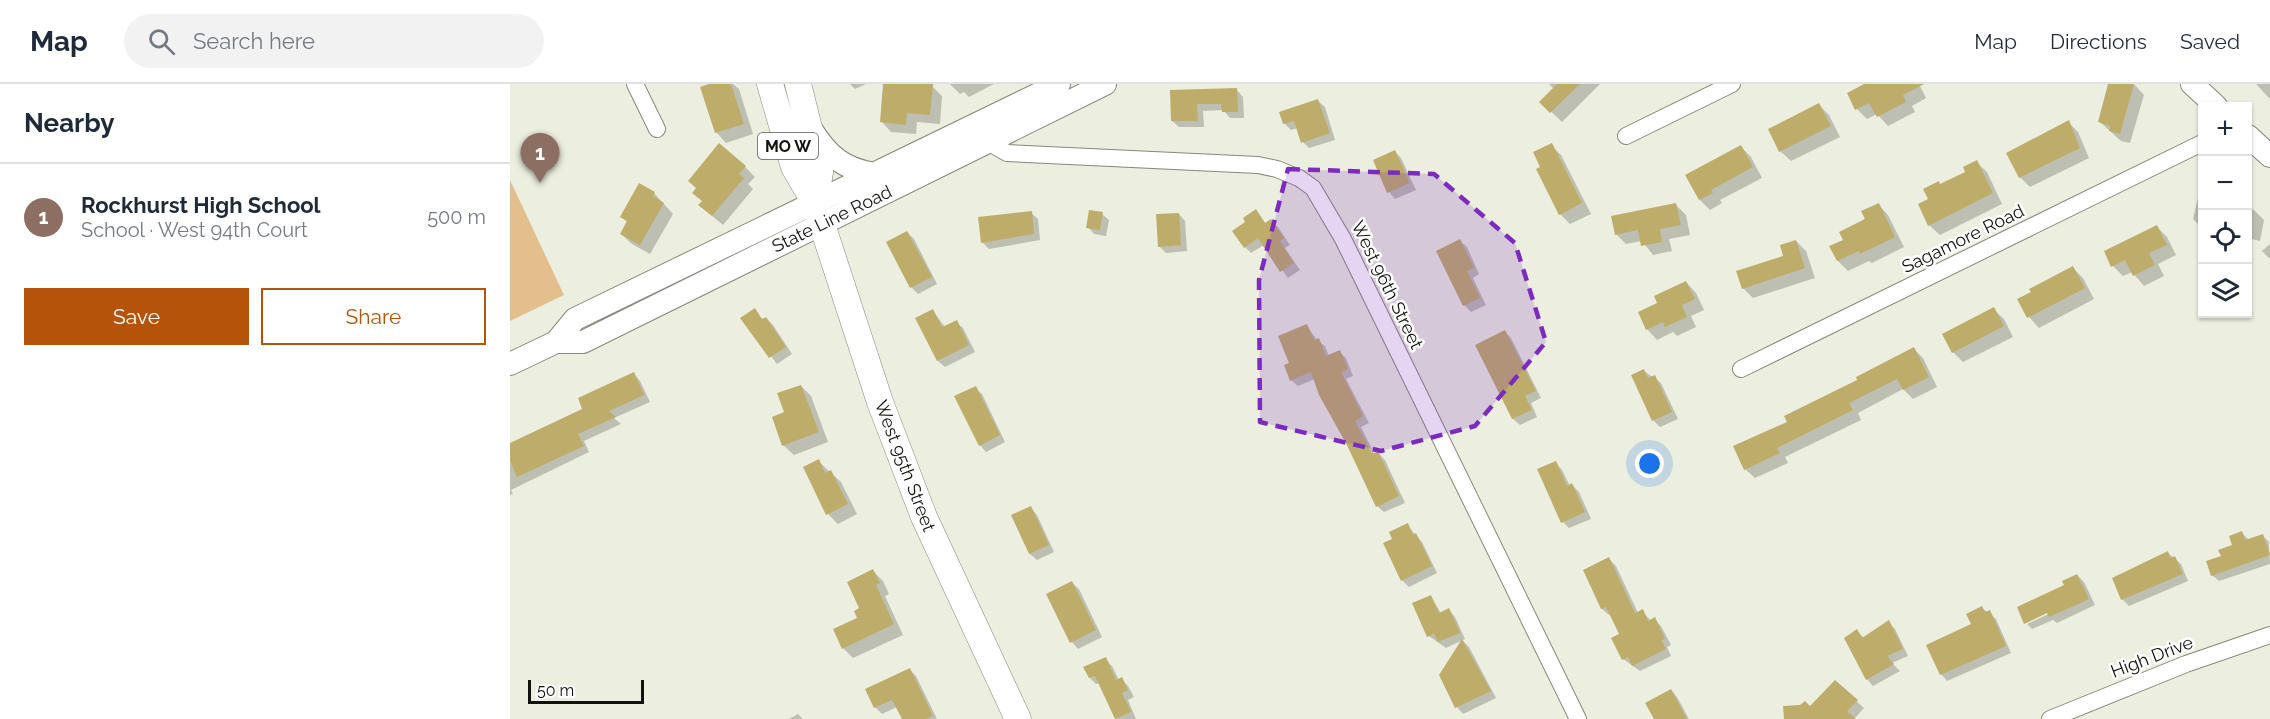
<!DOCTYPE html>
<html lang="en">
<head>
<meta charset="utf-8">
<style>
	:root { --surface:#fff; --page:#f2f2f3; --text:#1f2937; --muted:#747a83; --line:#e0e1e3; --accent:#b45309 }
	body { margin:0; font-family:Raleway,sans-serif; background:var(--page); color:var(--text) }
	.controls { position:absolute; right:18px; top:18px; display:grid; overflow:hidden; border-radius:0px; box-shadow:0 2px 4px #0004 }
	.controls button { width:54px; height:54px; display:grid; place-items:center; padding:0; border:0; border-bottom:2px solid var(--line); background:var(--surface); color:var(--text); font:30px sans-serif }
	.scale { position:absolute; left:18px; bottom:15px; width:116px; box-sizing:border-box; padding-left:6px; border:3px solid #11120d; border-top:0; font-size:16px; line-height:21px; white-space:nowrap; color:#11120d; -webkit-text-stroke:4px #fff; paint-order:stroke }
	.you { position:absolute; left:1140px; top:380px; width:21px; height:21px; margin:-15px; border:4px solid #fff; border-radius:50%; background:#1a73e8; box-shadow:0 0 0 9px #1a73e833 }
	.badge { display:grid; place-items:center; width:39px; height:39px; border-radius:50%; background:var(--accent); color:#fff; font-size:20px; font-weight:700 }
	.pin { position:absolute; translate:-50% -50px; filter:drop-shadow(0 2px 3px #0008) }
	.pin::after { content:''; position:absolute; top:32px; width:21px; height:18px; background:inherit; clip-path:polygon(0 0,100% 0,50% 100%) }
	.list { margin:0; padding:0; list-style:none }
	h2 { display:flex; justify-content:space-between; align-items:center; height:78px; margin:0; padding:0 24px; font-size:26px }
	h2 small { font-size:20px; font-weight:400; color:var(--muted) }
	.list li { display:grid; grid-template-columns:39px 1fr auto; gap:18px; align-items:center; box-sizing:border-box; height:108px; padding:0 24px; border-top:2px solid var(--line) }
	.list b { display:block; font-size:22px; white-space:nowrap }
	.list p { margin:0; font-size:20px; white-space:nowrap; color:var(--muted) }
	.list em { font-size:20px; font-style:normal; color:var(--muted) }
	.actions { display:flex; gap:12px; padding:18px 24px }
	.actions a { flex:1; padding:14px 0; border:2px solid var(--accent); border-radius:0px; text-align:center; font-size:21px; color:var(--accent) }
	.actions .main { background:var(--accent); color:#fff }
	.icon { flex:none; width:33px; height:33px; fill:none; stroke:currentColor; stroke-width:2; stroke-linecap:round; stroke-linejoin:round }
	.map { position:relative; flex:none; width:1760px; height:635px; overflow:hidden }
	header { display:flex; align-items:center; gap:36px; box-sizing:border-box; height:84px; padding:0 30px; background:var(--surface); border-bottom:2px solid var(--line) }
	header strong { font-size:28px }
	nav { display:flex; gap:33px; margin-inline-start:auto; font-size:21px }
	.search { width:420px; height:54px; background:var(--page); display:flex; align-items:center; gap:15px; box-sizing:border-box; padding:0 21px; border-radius:33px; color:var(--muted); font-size:22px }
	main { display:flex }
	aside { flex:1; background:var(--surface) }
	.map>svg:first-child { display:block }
	.green { fill:#e4bf8e }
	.shadow { fill:#0003 }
	.building { fill:#bead6a }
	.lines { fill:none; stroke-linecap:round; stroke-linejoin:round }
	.street-casing { stroke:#85887a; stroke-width:18 }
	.secondary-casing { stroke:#85887a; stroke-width:24 }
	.primary-casing { stroke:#85887a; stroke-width:27 }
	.street { stroke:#fff; stroke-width:16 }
	.secondary { stroke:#fff; stroke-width:22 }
	.primary { stroke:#fff; stroke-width:26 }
	.marked { fill:#7b2cbf; fill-opacity:0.2; stroke:#7b2cbf; stroke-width:4.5; stroke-dasharray:12 8; stroke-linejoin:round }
	.labels { text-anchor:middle; stroke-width:5; stroke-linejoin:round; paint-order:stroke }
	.shield { fill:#fff; stroke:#585956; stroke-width:1.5 }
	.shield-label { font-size:16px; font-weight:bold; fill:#11120d }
	.street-label { font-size:18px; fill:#11120d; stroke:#fff }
</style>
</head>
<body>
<header>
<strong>Map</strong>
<div class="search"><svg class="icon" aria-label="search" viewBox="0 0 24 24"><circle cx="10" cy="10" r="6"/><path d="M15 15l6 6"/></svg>Search here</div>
<nav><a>Map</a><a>Directions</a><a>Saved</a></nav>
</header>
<main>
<aside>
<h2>Nearby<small></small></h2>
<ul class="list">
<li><span class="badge" style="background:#8d6e63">1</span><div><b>Rockhurst High School</b><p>School · West 94th Court</p></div><em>500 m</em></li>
</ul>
<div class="actions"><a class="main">Save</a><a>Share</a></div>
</aside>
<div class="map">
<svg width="1760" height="635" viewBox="0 0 1760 635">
	<rect width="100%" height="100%" fill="#ecefdf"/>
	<path class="green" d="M0,96L54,211L0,237Z"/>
	<path class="shadow" d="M204,0H223L229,5L243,50L216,59L206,48Z
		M340,0H356L345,5Z
		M375,0L422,2L432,12L430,40L407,38L406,50L381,48L371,37Z
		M440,0H484L459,13L454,8L450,10Z
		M1039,0H1090L1052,38L1031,18L1044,5Z
		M1357,0H1409L1416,14L1402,22L1405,28L1378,42L1367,30L1357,35L1347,25Z
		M1600,0H1624L1634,11L1620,59L1611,57L1590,38Z
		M1746,0H1760V15Z
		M727,6L733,13L734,34H720L713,26L693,27L694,43H669L662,37V7Z
		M808,17L815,23L825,56L799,64L793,58L788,44L781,46L774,39Z
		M1309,21L1319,31L1330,53L1281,77L1270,67Z
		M1558,38L1568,48L1579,74L1520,103L1510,93Z
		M1041,61L1051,71L1081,130L1060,140L1050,130L1032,84Z
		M1231,63L1241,73L1252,94L1210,116L1212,119L1200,126L1190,116L1178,92Z
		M885,68L891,74L906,106L885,115L879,108L865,77Z
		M1466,78L1477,88L1492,120L1430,151L1419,141L1420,115L1431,102L1457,89Z
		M235,83L245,93L238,100L243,105L213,141L201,131L188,105Z
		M144,109L163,130L140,170L122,160L111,150L118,139L112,133Z
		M1688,114L1692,115V144L1683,135Z
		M1368,120L1378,131L1394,163L1362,179L1359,177L1338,187L1328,177L1321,163L1335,156Z
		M1166,121L1176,131L1180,151L1159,155L1162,167L1143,171L1132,157L1116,160L1106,150Z
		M1738,125L1744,126L1754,136L1750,157L1738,154Z
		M746,127L756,140L761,137L768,143L780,161L775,164L790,186L778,194L754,161L741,169L735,163L737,139Z
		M521,129L528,135L530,156L479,165L472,158Z
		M592,130L599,136L596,152L584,150L578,143Z
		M669,130L675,137L677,167L656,169L649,162Z
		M1647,143L1657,153L1666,171L1648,180L1654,192L1634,202L1622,188L1613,192L1603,182L1596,168Z
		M397,148L404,155L427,200L408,210L402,204L378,158Z
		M950,157L957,163L969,190L963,194L976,221L961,228L954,221Z
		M1286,157L1296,167L1305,194L1243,214L1233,204L1275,173Z
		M1760,160V175L1752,167Z
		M1563,184L1573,194L1584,215L1529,244L1519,233L1509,216Z
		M1176,198L1186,209L1194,226L1181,232L1186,243L1167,252L1163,248L1147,256L1137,245L1149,220Z
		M1483,225L1494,235L1503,253L1453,278L1443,268Z
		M244,226L253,236L256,234L263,241L282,270L267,280L232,234Z
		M423,227L435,243L446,238L453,244L465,268L435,283L428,277L407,235Z
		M797,242L807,256L815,262L819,272L829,268L836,274L843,292L836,295L859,339L851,343L865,371L868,369L875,376L895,419L874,428L867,422L805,295L788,302L781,296V280Z
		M995,248L1001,254L1031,314L1021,319L1027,333L1010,341L1003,335L967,262Z
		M1404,265L1413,274L1427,303L1403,315L1393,305L1348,329L1351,336L1275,373L1278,379L1245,394L1235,385L1279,338Z
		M1134,287L1151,299L1168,335L1150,343L1143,336L1123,292Z
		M124,290L130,297L140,318L104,334L111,340L74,357L79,368L1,406L3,410L0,411V361L74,325Z
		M291,302L301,312L318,358L284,371L273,361L276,329Z
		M465,304L472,310L495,358L476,368L470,361Z
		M308,377L331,398L347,430L328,440L318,430Z
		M1046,379L1052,386L1060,402L1062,401L1069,408L1081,435L1059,444L1053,438Z
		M521,424L527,431L544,468L527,476L520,470Z
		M897,441L912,458L927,489L899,503L892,496L884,455Z
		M1732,449L1739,456L1752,451L1759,458L1760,480L1709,497L1702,491Z
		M1658,469L1671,480L1678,497L1619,522L1612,515Z
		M1099,475L1106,482L1128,529L1132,527L1141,537L1144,535L1151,542L1161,561L1157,563L1161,572L1130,587L1113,575L1111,550L1101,530L1099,531L1092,525L1075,486Z
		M363,487L373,497L379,510L375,512L393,551L343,574L333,564L349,535Z
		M1567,491L1574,498L1585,521L1547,539L1543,536L1522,545L1517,540L1545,527L1543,524L1516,539L1509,524L1556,501Z
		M562,499L569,505L592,553L568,565L562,558L538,511Z
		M921,513L931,529L939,526L945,533L955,555L936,564L919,552Z
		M1472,524L1486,535L1501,569L1437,597L1431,590Z
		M1378,538L1385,545L1398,572L1382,579L1390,587L1363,602L1357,595L1347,547L1354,554Z
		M953,557L959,563L986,614L953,630L947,623L931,591Z
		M595,575L602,582L609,596L611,595L618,602L624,613L618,616L626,635H607L590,599L586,600L580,594Z
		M399,585L406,592L427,635H393L387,623L372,630L365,623L357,606Z
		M1325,598L1354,624L1344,635H1275L1300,624Z
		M1161,606L1167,613L1179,635H1145Z
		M288,630L293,635H279Z"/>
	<path class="building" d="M199,0H221L234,40L205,49L190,3Z
		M373,0H423L420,31L397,29L396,41L370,38Z
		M1047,0H1070L1040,29L1029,18Z
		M1354,0H1414L1393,11L1396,18L1367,33L1359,19L1345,26L1337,9Z
		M1598,0H1624L1610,50L1599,47L1600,42L1588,38Z
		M727,4L728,28H712L711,20H687L688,37H661L660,6Z
		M808,15L820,49L791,59L784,37L773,40L769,28Z
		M1309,19L1321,42L1269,68L1258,45Z
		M1559,36L1570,64L1509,94L1496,69Z
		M209,59L236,82L229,90L234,94L202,132L188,121L192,117L182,109L186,104L178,97Z
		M1042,59L1072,119L1049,131L1026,85L1030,83L1023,68Z
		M1231,61L1243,83L1201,106L1203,109L1189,116L1175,91Z
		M885,66L900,99L877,109L863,76Z
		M1467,76L1483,109L1418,142L1408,120L1418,115L1413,105L1429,97L1430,100L1455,88L1453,83Z
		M129,99L145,108L143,112L154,119L130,161L110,150L117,137L110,133Z
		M1166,119L1171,141L1150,145L1152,158L1131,162L1128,146L1105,151L1101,132Z
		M1369,119L1385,153L1350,170L1349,167L1327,177L1319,162L1333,156L1329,148L1355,135L1351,127Z
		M746,125L755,139L761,135L774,154L770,157L784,179L770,188L748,154L734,164L722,147L735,138L733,134Z
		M579,126L593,128L590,146L576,144Z
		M522,127L524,150L471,159L468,133Z
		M669,129L671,161L648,163L646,130Z
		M1647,141L1657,161L1639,169L1645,181L1623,192L1615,176L1601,183L1594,167Z
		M397,147L422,193L400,204L376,158Z
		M950,155L964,184L957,187L970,214L953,222L926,167Z
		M1286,156L1295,184L1232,205L1226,187L1273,172L1270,161Z
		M1563,182L1575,204L1517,234L1507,215L1521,208L1519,205Z
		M1176,197L1185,215L1172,221L1177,233L1155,243L1153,238L1136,246L1128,228L1147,219L1144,212Z
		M1484,223L1494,242L1442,269L1432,250Z
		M245,224L252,235L256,233L276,263L259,274L230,234Z
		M423,225L432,243L447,236L459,261L427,277L405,234Z
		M797,240L804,256L809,254L816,272L830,266L838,285L831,288L853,332L845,337L862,370L868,367L889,412L866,423L837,361L809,311L801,288L780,297L774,281L779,279L768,252Z
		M995,246L1026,307L1015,312L1022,326L1002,335L965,261Z
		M1404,263L1419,293L1393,306L1387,295L1339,319L1343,326L1267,364L1270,369L1234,386L1223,362L1277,338L1274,332L1347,296L1346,293Z
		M1134,285L1138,294L1145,291L1162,328L1142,337L1121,291Z
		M124,288L134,311L99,327L106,333L68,350L74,362L7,393L0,377V359L72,325L68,314Z
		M291,301L309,348L272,362L262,333L274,328L267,309Z
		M466,302L490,351L469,362L444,312Z
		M309,375L315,389L321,386L338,420L316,431L293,383Z
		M1046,377L1057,402L1062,399L1075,428L1051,439L1027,385Z
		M521,422L539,461L519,470L501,431Z
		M898,439L903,451L906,449L922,482L891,497L873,459L882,455L879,448Z
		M1732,447L1735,456L1753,450L1760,471L1701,492L1696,477L1711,472L1708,466L1722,461L1719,452Z
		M1658,467L1660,474L1665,472L1673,490L1611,516L1602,494Z
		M1099,473L1125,529L1133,525L1138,537L1145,533L1155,555L1151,556L1156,565L1122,582L1118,573L1112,576L1101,554L1109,550L1096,523L1091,525L1073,486Z
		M363,485L370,499L366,501L384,540L332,565L323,545L347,534L344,527L349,524L337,498Z
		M1567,490L1579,515L1539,533L1537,529L1514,540L1507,523L1554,501L1552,497Z
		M562,497L586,546L560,559L536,510Z
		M921,511L929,529L939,524L950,549L928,558L924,550L917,553L902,519Z
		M1472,522L1475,528L1480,526L1496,562L1430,591L1416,561L1461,540L1456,530Z
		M1379,536L1393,565L1377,572L1384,580L1356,596L1334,554L1347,545L1352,554Z
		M952,555L981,607L945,624L929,591Z
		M596,573L606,596L612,593L618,606L612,609L621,628L605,635L585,592L579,594L573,583Z
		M400,584L423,632L416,635H392L382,616L364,624L355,605Z
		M1325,596L1348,616L1337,627L1346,635H1274L1273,622L1290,621L1295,617L1300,622Z
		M1161,605L1177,635H1144L1135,619Z"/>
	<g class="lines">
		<defs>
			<path id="street" d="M125,0L147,45
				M475,51L478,58L497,69L748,81L767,85L789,94L803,104L833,155L1068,635
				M1116,52L1222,0
				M1231,285L1692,59
				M1540,635L1676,580L1760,551"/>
			<path id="secondary" d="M1682,0L1706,22
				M301,45C318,72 333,85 365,90
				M1738,52L1760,72
				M46,258H73L595,0
				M0,280L46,258L65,235L549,0"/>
			<path id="primary" d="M260,0L284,83L305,119L370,318L414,433L508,635
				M288,0L310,88L305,119"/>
		</defs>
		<use href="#street" class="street-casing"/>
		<use href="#secondary" class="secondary-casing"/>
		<use href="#primary" class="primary-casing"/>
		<use href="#street" class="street"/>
		<use href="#secondary" class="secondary"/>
		<use href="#primary" class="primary"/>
	</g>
	<path class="marked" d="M778,85L924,90L1005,159L1036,258L965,342L871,367L750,338L749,196Z"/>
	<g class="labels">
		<rect class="shield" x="248" y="49" width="60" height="26" rx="4.5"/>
		<g class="shield-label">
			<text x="278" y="68">MO W</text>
		</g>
		<g class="street-label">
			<text transform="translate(322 135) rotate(-26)" y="6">State Line Road</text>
			<text transform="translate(1453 155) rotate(-26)" y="6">Sagamore Road</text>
			<text transform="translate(877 201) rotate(64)" y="6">West 96th Street</text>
			<text transform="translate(395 382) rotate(69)" y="6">West 95th Street</text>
			<text transform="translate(1642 573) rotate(-21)" y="6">High Drive</text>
		</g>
	</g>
</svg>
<div class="controls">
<button>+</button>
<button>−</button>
<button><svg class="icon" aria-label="locate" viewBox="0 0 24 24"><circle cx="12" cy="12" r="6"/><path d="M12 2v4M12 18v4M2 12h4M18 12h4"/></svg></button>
<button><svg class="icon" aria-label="layers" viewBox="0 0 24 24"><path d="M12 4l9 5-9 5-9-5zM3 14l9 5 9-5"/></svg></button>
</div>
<div class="scale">50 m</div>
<div class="you"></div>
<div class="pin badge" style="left:30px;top:99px;background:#8d6e63">1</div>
</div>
</main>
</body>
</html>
